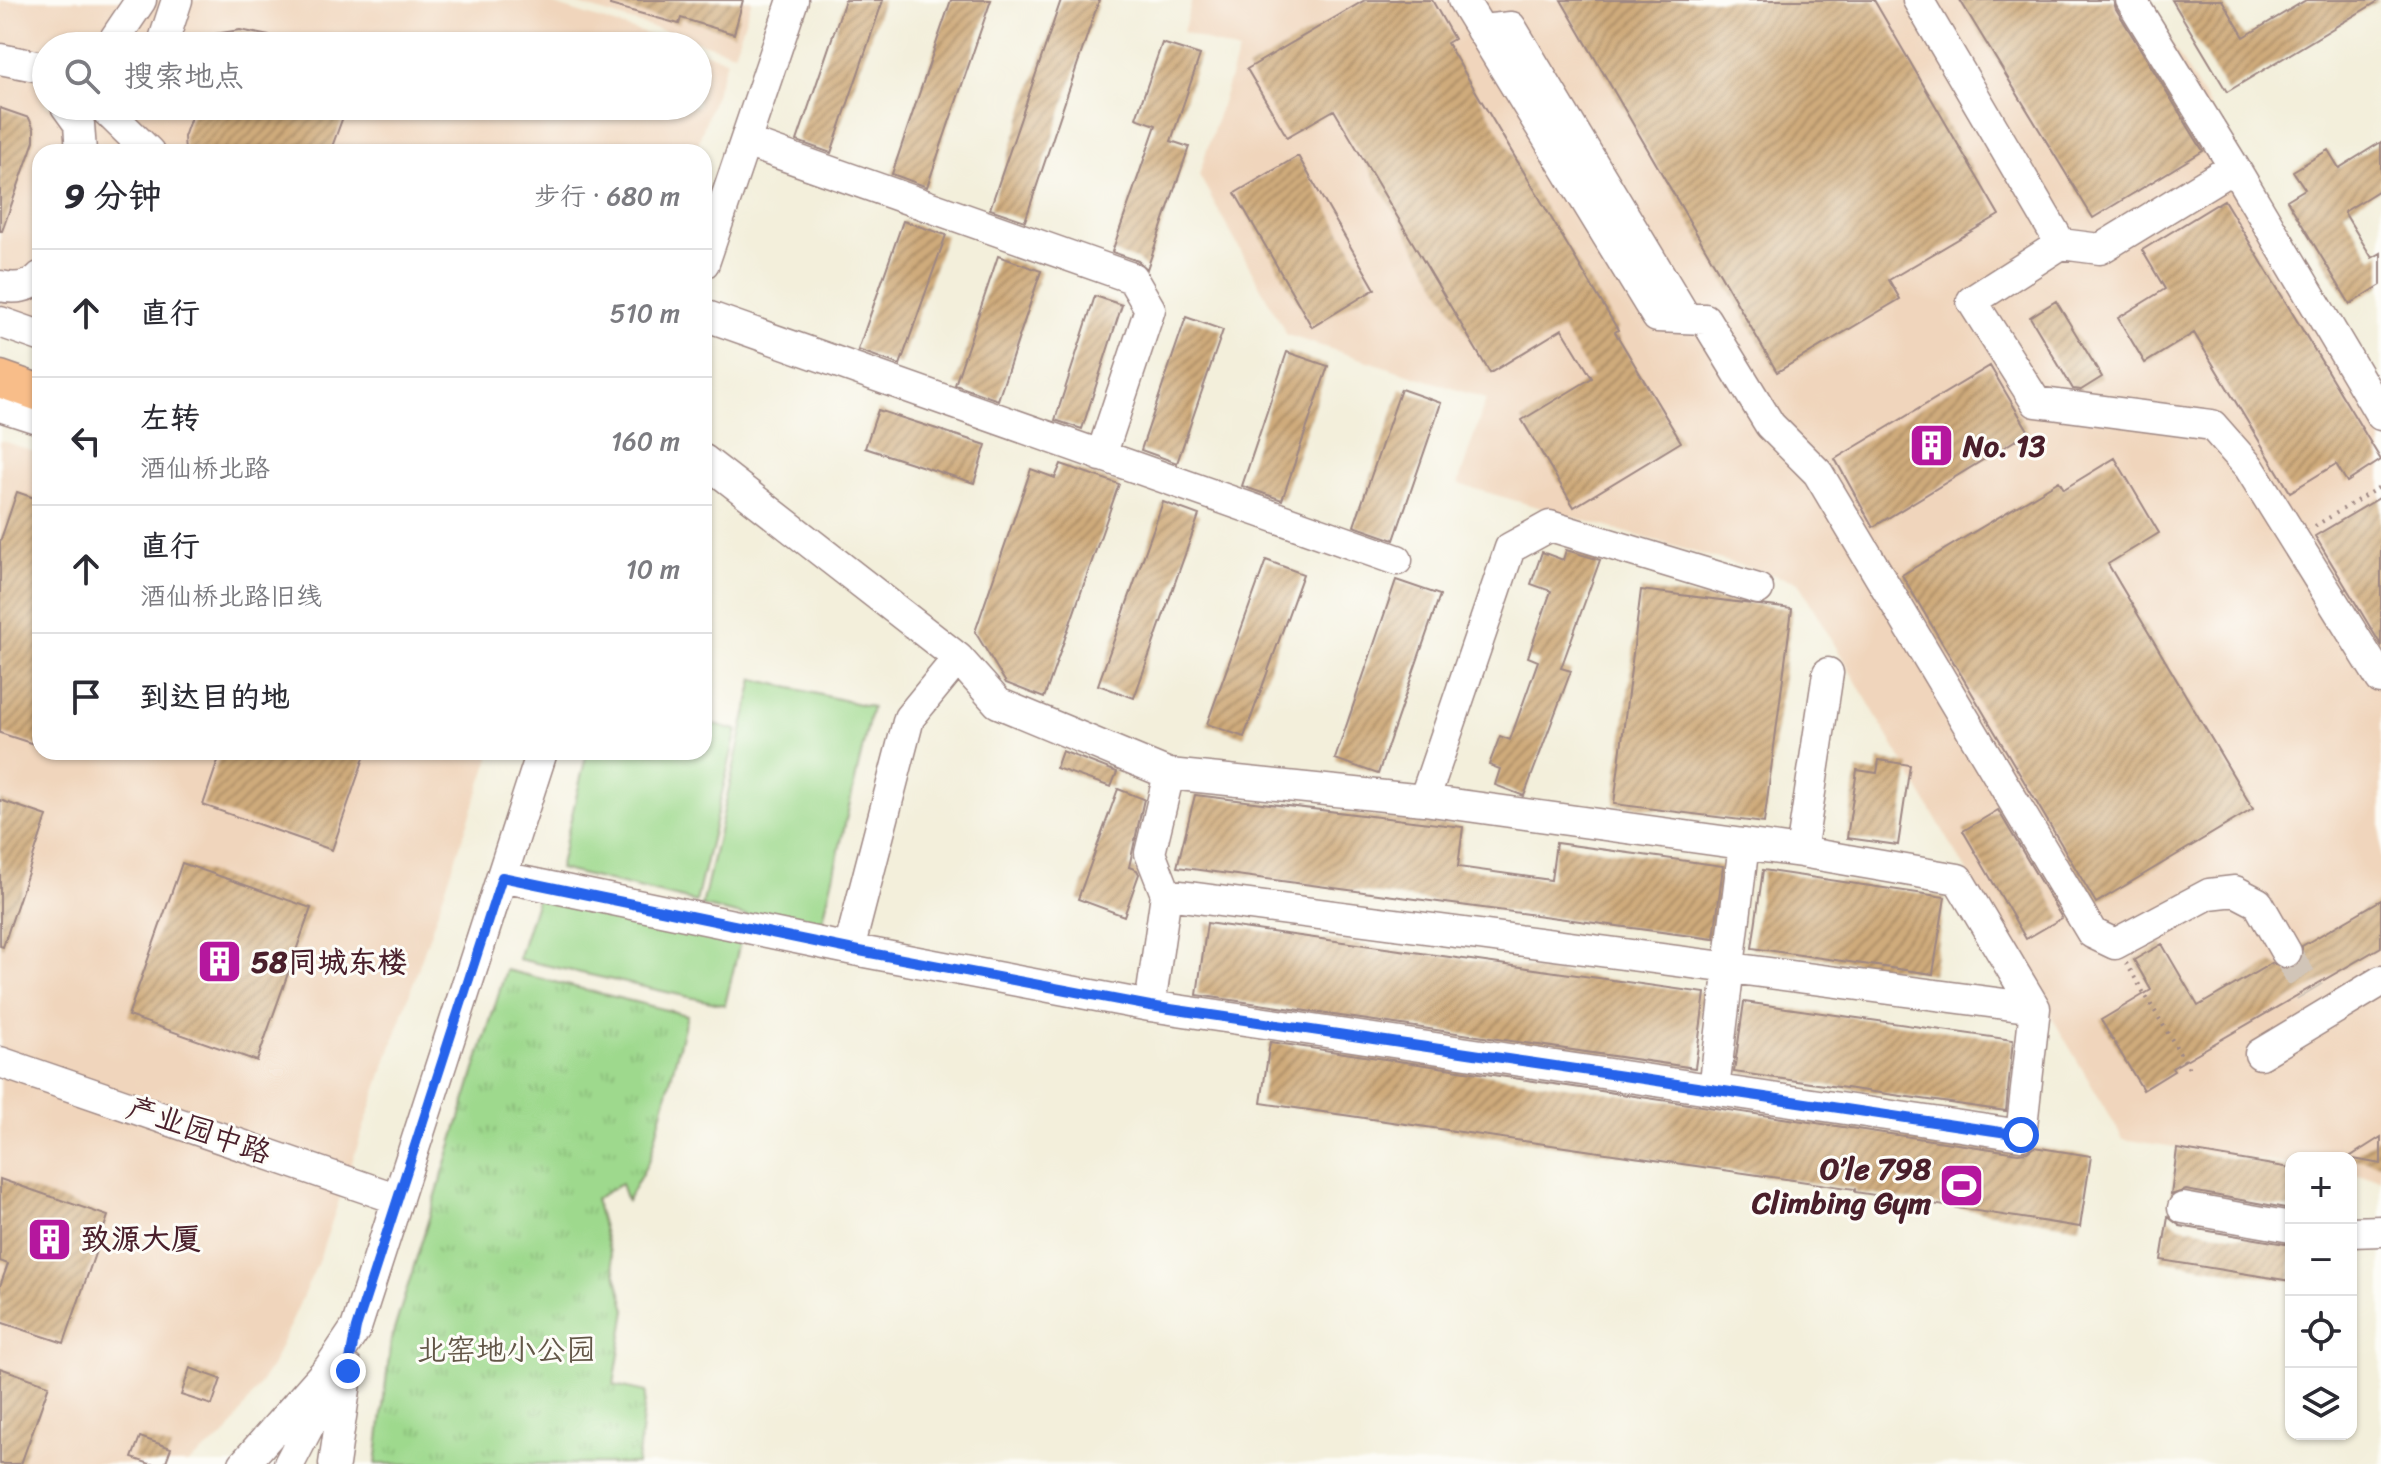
<!DOCTYPE html>
<html lang="zh">
<head>
<meta charset="utf-8">
<style>
	:root { --surface:#fff; --page:#f2f2f3; --text:#2b2b33; --muted:#7c7c81; --line:#e1e1e2 }
	body { margin:0; font-family:Sriracha,"LXGW WenKai TC",sans-serif; background:var(--page); color:var(--text) }
	.controls { position:absolute; right:24px; bottom:24px; display:grid; overflow:hidden; border-radius:16px; box-shadow:0 2px 6px #0004 }
	.controls button { width:72px; height:72px; display:grid; place-items:center; padding:0; border:0; border-bottom:2px solid var(--line); background:var(--surface); color:var(--text); font:40px sans-serif }
	.stop { position:absolute; width:24px; height:24px; margin:-18px; border:6px solid #2563eb; border-radius:50%; background:#fff }
	.stop.end { background:#2563eb; border-color:#fff; box-shadow:0 2px 8px #0008 }
	.list { margin:0; padding:0; list-style:none }
	h2 { display:flex; justify-content:space-between; align-items:center; height:104px; margin:0; padding:0 32px; font-size:34px }
	h2 small { font-size:26px; font-weight:400; color:var(--muted) }
	.list li { display:grid; grid-template-columns:52px 1fr auto; gap:24px; align-items:center; box-sizing:border-box; height:128px; padding:0 32px; border-top:2px solid var(--line) }
	.list b { display:block; font-size:30px; white-space:nowrap }
	.list p { margin:0; font-size:26px; white-space:nowrap; color:var(--muted) }
	.list em { font-size:26px; font-style:normal; color:var(--muted) }
	.icon { flex:none; width:44px; height:44px; fill:none; stroke:currentColor; stroke-width:2; stroke-linecap:round; stroke-linejoin:round }
	.map { position:relative; flex:none; width:2381px; height:1464px; overflow:hidden }
	.search { position:absolute; background:var(--surface); box-shadow:0 2px 6px #0004; left:32px; top:32px; width:680px; height:88px; display:flex; align-items:center; gap:20px; box-sizing:border-box; padding:0 28px; border-radius:44px; color:var(--muted); font-size:30px }
	.panel { position:absolute; background:var(--surface); box-shadow:0 2px 6px #0004; left:32px; top:144px; width:680px; height:616px; border-radius:24px }
	.map>svg:first-child { display:block }
	.built { fill:#f0d5bc }
	.green { fill:#9ed98d; stroke:#747c5c; stroke-width:2 }
	.park { fill:url(#park-tufts); stroke:#747c5c; stroke-width:2 }
	.building { fill:url(#building-hatch) }
	.lines { fill:none; stroke-linecap:round; stroke-linejoin:round }
	.minor-tunnel { stroke:#d1c5b8; stroke-width:30; stroke-dasharray:30 15; stroke-linecap:butt }
	.minor-casing { stroke:#9e8783; stroke-width:33 }
	.major-casing { stroke:#9e8783; stroke-width:39 }
	.path { stroke:#9e8783; stroke-width:4; stroke-dasharray:2 6; stroke-linecap:butt }
	.minor { stroke:#fff; stroke-width:30 }
	.major { stroke:#f8bd89; stroke-width:36 }
	.route { stroke:#2563eb; stroke-width:10 }
	.labels { text-anchor:middle; stroke-width:6; stroke-linejoin:round; paint-order:stroke }
	.poi-label { font-size:30px; font-weight:bold; fill:#4a1f2b; stroke:#fdfcf7; text-anchor:start }
	.street-label { font-size:30px; fill:#4a1f2b; stroke:#fdfcf7 }
	.park-label { font-size:30px; fill:#635748; stroke:#fdfcf7 }
</style>
</head>
<body>
<div class="map">
<svg width="2381" height="1464" viewBox="0 0 2381 1464">
	<defs>
		<pattern id="park-tufts" width="24" height="20" patternUnits="userSpaceOnUse" patternTransform="scale(2)"><rect width="24" height="20" fill="#9ed98d"/><path d="M3 7l-1-3M5 7V3M7 7l1-3M15 17l-1-3M17 17v-4M19 17l1-3" fill="none" stroke="#8aba7a"/></pattern>
		<pattern id="building-hatch" width="6" height="6" patternUnits="userSpaceOnUse" patternTransform="scale(2)"><rect width="6" height="6" fill="#cfab7b"/><path d="M-1 1l2-2M0 6l6-6M5 7l2-2" fill="none" stroke="#aa8b65"/></pattern>
	</defs>
	<rect width="100%" height="100%" fill="#fdfcf7"/>
	<filter id="ink" filterUnits="userSpaceOnUse"><feTurbulence type="fractalNoise" baseFrequency=".0125" numOctaves="2"/><feDisplacementMap in="SourceGraphic" scale="16" xChannelSelector="R" yChannelSelector="G"/><feConvolveMatrix kernelMatrix="1 2 1 2 8 2 1 2 1" color-interpolation-filters="sRGB"/></filter>
	<filter id="wash" filterUnits="userSpaceOnUse"><feTurbulence type="fractalNoise" baseFrequency=".006" numOctaves="4" result="noise"/><feDisplacementMap in="SourceGraphic" scale="32" xChannelSelector="R" yChannelSelector="G"/><feGaussianBlur stdDeviation="1.8" result="paint"/><feColorMatrix in="noise" values="0 0 0 0 0 0 0 0 0 0 0 0 0 0 0 0 0 1.4 0 .05"/><feComposite in="paint" operator="in"/></filter>
	<g filter="url(#wash)">
		<rect width="100%" height="100%" fill="#f3efdb"/>
		<path class="built" d="M0,0H539L684,46H46V106H698V50L727,60L695,152H40V331L0,317Z
			M564,0H752L734,53Z
			M1192,0H2145L2381,391V1179L2351,1174V1158H2291V1165L2123,1139L1798,582L1458,484L1486,399L1287,335L1199,175L1238,52L1183,32Z
			M0,440L40,454V752H492L318,1262L272,1365L227,1434L187,1464H0Z"/>
		<path class="green" d="M754,679L872,707L820,933L702,906Z
			M704,723L737,730L696,902L559,869L587,752H704Z
			M538,896L740,942L725,1005L518,959Z"/>
		<path class="park" d="M506,970L687,1015L650,1159L627,1201L621,1184L595,1199L626,1310L614,1385L646,1392L637,1464H376L391,1340Z"/>
		<g id="blocks">
			<path class="building" d="M611,0H743L734,34L681,18L679,24L610,5Z
				M845,0H883L831,153L797,141Z
				M951,0H991L927,187L892,174Z
				M1061,0H1099L1025,221L990,209Z
				M1365,0H1432L1454,39L1447,43L1618,330L1615,332L1681,442L1574,507L1522,420L1592,378L1562,329L1490,373L1334,110L1287,137L1247,69Z
				M1561,0H1874L1999,215L1889,280L1900,299L1777,372Z
				M1960,0H2113L2116,9L2203,151L2093,218Z
				M2172,0H2222L2244,37L2306,0H2380L2227,92Z
				M240,30L284,39L283,46H195V37Z
				M1162,43L1200,55L1171,141L1189,147L1147,269L1138,261L1112,252L1156,125L1136,118Z
				M195,106H347L330,152H185L184,137Z
				M0,108L29,118L34,129V141L2,231H0Z
				M2381,142V189L2344,212L2372,258L2381,253V285L2350,304L2287,200L2305,189L2293,171L2328,150L2339,168Z
				M1298,156L1375,289L1312,327L1235,193Z
				M2224,200L2381,460L2347,482L2336,464L2290,492L2194,333L2145,363L2118,318L2165,289L2142,250Z
				M903,221L946,235L900,365L858,350Z
				M998,256L1041,271L998,400L955,385Z
				M1095,296L1122,305L1082,429L1055,420Z
				M2056,301L2102,377L2081,390L2073,389L2030,317Z
				M1186,317L1223,330L1177,463L1141,450Z
				M1287,352L1328,366L1282,500L1242,486Z
				M1990,366L2029,432L1873,527L1835,459Z
				M1401,389L1441,403L1394,540L1354,526Z
				M878,410L986,445L974,483L865,448Z
				M2115,458L2159,533L2108,564L2253,809L2096,903L1902,575L2059,481L2064,489Z
				M1061,464L1119,484L1044,698L1006,683L975,632L1031,469L1055,478Z
				M17,492L40,500V746L0,733V542Z
				M2381,497V645L2315,536Z
				M1163,502L1199,515L1134,698L1098,685Z
				M1566,550L1600,560L1561,668L1571,671L1524,796L1495,785L1500,769L1489,765L1500,736L1510,740L1538,661L1528,657L1551,591L1531,584L1542,552L1563,560Z
				M1266,560L1303,574L1244,737L1207,724Z
				M1396,580L1440,595L1378,774L1335,759Z
				M1641,590L1792,609L1764,823L1614,804Z
				M1062,751L1117,772L1111,787L1056,768Z
				M221,752H366L332,850L203,805Z
				M1879,760L1910,765L1898,845L1847,838L1857,770L1877,773Z
				M1118,789L1144,799L1129,867L1137,870L1139,874L1124,916L1078,899Z
				M1195,795L1463,827L1458,867L1551,880L1556,843L1723,866L1714,939L1177,867Z
				M0,800L47,816L3,947L0,946Z
				M1998,810L2062,918L2026,939L1963,831Z
				M182,863L311,908L257,1061L128,1016Z
				M1763,870L1945,897L1933,974L1752,948Z
				M2381,900V947L2172,1068L2174,1071L2143,1090L2101,1020L2151,990L2134,960L2162,944L2198,1006L2272,963L2285,970L2296,967L2302,960V946Z
				M1207,923L1705,993L1695,1068L1197,995Z
				M1744,1002L2013,1040L2006,1111L1734,1072Z
				M1270,1042L2018,1153L2027,1152L2034,1147L2091,1156L2080,1227L1855,1192V1189L1261,1103Z
				M2381,1137V1164L2348,1158Z
				M2177,1149L2291,1168V1209L2186,1190L2171,1195Z
				M0,1179L108,1216L64,1343L0,1322V1286L8,1264L0,1261Z
				M2168,1217L2180,1226L2291,1245V1281L2161,1260Z
				M0,1368L49,1385L21,1464H0Z
				M190,1368L221,1379L212,1405L181,1395Z
				M140,1437L171,1448L165,1464H150L132,1458Z"/>
		</g>
	</g>
	<g filter="url(#ink)">
		<use href="#blocks" fill-opacity="0" stroke="#9e8783" stroke-width="2"/>
		<g class="lines">
			<path class="minor-tunnel" d="M2286,952L2310,992"/>
			<defs>
				<path id="minor" d="M1463,0L1657,317L1705,319L1770,425L1818,473L2092,933L2115,944L2209,894L2235,891L2258,903L2286,952
					M1918,0L2061,244
					M2131,0L2234,167L2381,415
					M1481,30L1511,27L1686,318
					M110,46L141,0
					M162,46L177,0
					M0,59L46,68
					M66,106L79,124L81,152
					M102,106L149,152
					M746,142L1132,278L1150,309L1101,456
					M2234,167L2100,249L2061,244L1972,301L2036,402L2212,425L2249,467L2381,679
					M704,263L793,0
					M0,286C14,289 30,288 40,277
					M704,315L1397,560
					M0,322L40,336
					M0,406L40,419
					M704,460L958,658L998,703L1169,774
					M1424,800L1510,548L1550,526L1758,589
					M1801,852L1828,673
					M502,877L849,949L1150,1006L2021,1135L2035,1008L1958,879L1801,852L1424,800L1169,774L1150,853L1166,894L1150,1006
					M1166,894L2035,1008
					M849,949L909,718L958,658
					M2260,1054L2381,981
					M0,1062L398,1199
					M1714,1089L1744,844
					M2183,1208L2291,1227
					M2351,1232L2381,1231
					M244,1464L329,1368L356,1328L542,752
					M289,1464L334,1377
					M334,1464L348,1369"/>
				<path id="major" d="M0,379L40,393"/>
			</defs>
			<use href="#minor" class="minor-casing"/>
			<use href="#major" class="major-casing"/>
			<path class="path" d="M2315,526L2381,486
				M2126,963L2190,1070"/>
			<use href="#minor" class="minor"/>
			<use href="#major" class="major"/>
		</g>
	</g>
	<g class="lines" filter="url(#ink)">
		<path class="route" d="M348,1371L356,1328L502,877L849,949L1150,1006L2021,1135"/>
	</g>
	<defs>
		<symbol id="building-square" viewBox="-11 -11 22 22"><rect x="-9" y="-9" width="18" height="18" rx="4" fill="#b5179e" stroke="#fdfcf7"/><path d="M-4-6H4V6H1V3H-1V6H-4ZM-2.5-4.3h1.7v1.8h-1.7ZM.8-4.3h1.7v1.8H.8ZM-2.5-1h1.7V.8h-1.7ZM.8-1h1.7V.8H.8Z" fill="#fff"/></symbol>
		<symbol id="stadium-square" viewBox="-11 -11 22 22"><rect x="-9" y="-9" width="18" height="18" rx="4" fill="#b5179e" stroke="#fdfcf7"/><path d="M0-5a6.5 5 0 1 0 0 10a6.5 5 0 1 0 0-10ZM-3.5-1.8h7v3.6h-7Z" fill="#fff"/></symbol>
	</defs>
	<g fill-rule="evenodd">
		<use href="#building-square" x="1906" y="420" width="51" height="51"/>
		<use href="#building-square" x="194" y="936" width="51" height="51"/>
		<use href="#stadium-square" x="1936" y="1160" width="51" height="51"/>
		<use href="#building-square" x="24" y="1214" width="51" height="51"/>
	</g>
	<g class="labels">
		<g class="poi-label">
			<text x="1963" y="456">No. 13</text>
			<text x="251" y="972">58同城东楼</text>
			<text x="1931" y="1179" text-anchor="end">O’le 798<tspan x="1931" dy="34">Climbing Gym</tspan></text>
			<text x="81" y="1249">致源大厦</text>
		</g>
		<g class="street-label">
			<text transform="translate(199 1130) rotate(19)" y="10">产业园中路</text>
		</g>
		<g class="park-label">
			<text x="506" y="1360">北窑地小公园</text>
		</g>
	</g>
</svg>
<div class="controls">
<button>+</button>
<button>−</button>
<button><svg class="icon" aria-label="locate" viewBox="0 0 24 24"><circle cx="12" cy="12" r="6"/><path d="M12 2v4M12 18v4M2 12h4M18 12h4"/></svg></button>
<button><svg class="icon" aria-label="layers" viewBox="0 0 24 24"><path d="M12 4l9 5-9 5-9-5zM3 14l9 5 9-5"/></svg></button>
</div>
<div class="stop" style="left:2021px;top:1135px"></div>
<div class="stop end" style="left:348px;top:1371px"></div>
<div class="search"><svg class="icon" aria-label="search" viewBox="0 0 24 24"><circle cx="10" cy="10" r="6"/><path d="M15 15l6 6"/></svg>搜索地点</div>
<section class="panel">
<h2>9 分钟<small>步行 · 680 m</small></h2>
<ul class="list">
<li><svg class="icon" aria-label="ahead" viewBox="0 0 24 24"><path d="M12 20V5M6 11l6-6 6 6"/></svg><div><b>直行</b></div><em>510 m</em></li>
<li><svg class="icon" aria-label="left" viewBox="0 0 24 24"><path d="M17 20v-9H6M10 6l-5 5 5 5"/></svg><div><b>左转</b><p>酒仙桥北路</p></div><em>160 m</em></li>
<li><svg class="icon" aria-label="ahead" viewBox="0 0 24 24"><path d="M12 20V5M6 11l6-6 6 6"/></svg><div><b>直行</b><p>酒仙桥北路旧线</p></div><em>10 m</em></li>
<li><svg class="icon" aria-label="arrive" viewBox="0 0 24 24"><path d="M6 21V4h12l-3 4 3 4H6"/></svg><div><b>到达目的地</b></div></li>
</ul>
</section>
</div>
</body>
</html>
